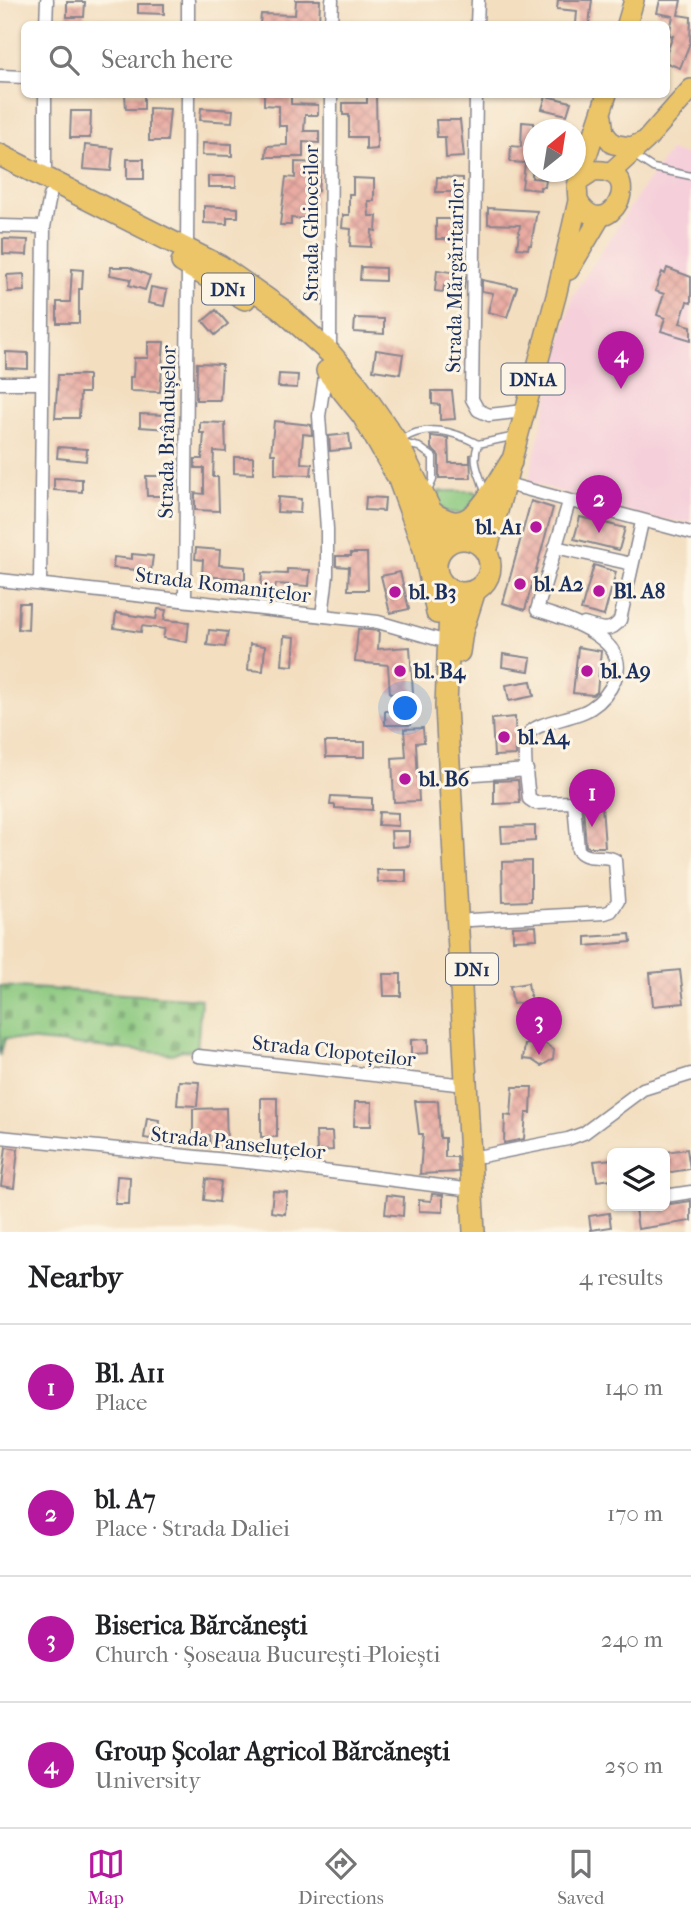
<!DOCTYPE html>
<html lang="en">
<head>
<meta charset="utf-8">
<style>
	:root { --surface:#fff; --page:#f2f2f2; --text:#202124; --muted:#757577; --line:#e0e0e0; --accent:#b5179e }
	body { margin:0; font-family:"IM FELL French Canon",serif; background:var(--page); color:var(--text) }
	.controls { position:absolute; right:21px; bottom:21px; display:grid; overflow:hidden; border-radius:10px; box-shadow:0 2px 5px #0004 }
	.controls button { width:63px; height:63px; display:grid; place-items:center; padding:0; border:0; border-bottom:2px solid var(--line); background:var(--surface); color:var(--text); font:35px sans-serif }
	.compass { position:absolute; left:523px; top:119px; width:63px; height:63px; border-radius:50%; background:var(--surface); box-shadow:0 2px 5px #0004; rotate:30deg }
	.you { position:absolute; left:406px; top:709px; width:24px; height:24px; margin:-18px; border:5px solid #fff; border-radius:50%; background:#1a73e8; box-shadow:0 0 0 10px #1a73e833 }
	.badge { display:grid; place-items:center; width:46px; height:46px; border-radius:50%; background:var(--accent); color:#fff; font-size:23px; font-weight:700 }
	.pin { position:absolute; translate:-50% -58px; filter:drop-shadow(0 2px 4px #0008) }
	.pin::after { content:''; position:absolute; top:37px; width:24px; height:21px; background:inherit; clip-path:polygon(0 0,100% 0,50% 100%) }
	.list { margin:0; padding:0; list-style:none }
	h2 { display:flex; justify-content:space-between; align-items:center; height:91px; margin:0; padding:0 28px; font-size:30px }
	h2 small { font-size:23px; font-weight:400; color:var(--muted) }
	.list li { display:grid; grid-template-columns:46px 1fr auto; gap:21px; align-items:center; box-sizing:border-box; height:126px; padding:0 28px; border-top:2px solid var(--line) }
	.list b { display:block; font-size:26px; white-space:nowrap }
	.list p { margin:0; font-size:23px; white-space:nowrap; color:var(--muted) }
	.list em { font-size:23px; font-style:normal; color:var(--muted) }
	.icon { flex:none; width:38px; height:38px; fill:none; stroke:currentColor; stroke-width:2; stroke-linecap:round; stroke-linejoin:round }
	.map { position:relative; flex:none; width:691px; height:1232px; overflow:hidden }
	.search { position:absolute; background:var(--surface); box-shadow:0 2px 5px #0004; left:21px; right:21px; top:21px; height:77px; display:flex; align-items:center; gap:18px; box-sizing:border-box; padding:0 24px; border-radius:10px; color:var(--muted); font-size:26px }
	.sheet { height:595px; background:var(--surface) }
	nav { display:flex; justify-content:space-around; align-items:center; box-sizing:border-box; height:98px; border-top:2px solid var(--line); background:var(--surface); font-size:19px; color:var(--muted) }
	nav a { display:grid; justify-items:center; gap:4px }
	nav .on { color:var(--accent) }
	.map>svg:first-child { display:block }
	.built { fill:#f5cfda }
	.grass { fill:#8cc980; stroke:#547c6f; stroke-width:2 }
	.cemetery { fill:url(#cemetery-stones); stroke:#547c6f; stroke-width:2 }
	.building { fill:url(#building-cross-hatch) }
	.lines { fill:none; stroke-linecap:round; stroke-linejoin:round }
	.lane-casing { stroke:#87868f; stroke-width:9 }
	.street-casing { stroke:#87868f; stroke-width:15 }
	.primary-casing { stroke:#87868f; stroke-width:22 }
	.highway-casing { stroke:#87868f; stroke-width:24 }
	.lane { stroke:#fff; stroke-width:6 }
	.street { stroke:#fff; stroke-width:12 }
	.primary { stroke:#ecc569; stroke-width:19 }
	.highway { stroke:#ecc569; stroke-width:21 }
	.poi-dot { fill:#b5179e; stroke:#fcf5e5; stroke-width:2.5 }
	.labels { text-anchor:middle; stroke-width:6; stroke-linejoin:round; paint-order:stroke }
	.shield { fill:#fcf5e5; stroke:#5e6a86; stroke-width:2 }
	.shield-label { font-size:19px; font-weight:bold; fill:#1b2f5e }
	.street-label { font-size:21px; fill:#1b2f5e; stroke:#fcf5e5 }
	.poi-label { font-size:21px; font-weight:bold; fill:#1b2f5e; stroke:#fcf5e5; text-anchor:start }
</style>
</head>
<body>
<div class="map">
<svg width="691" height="1232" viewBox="0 0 691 1232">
	<defs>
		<pattern id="cemetery-stones" width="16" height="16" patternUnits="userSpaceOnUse" patternTransform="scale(1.75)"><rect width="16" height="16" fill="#8cc980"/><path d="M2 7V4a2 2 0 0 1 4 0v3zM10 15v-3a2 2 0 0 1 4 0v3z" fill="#72a46c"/></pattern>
		<pattern id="building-cross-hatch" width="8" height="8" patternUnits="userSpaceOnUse" patternTransform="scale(1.75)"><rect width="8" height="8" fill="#e9aba2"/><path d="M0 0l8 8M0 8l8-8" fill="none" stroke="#c7938e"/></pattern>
	</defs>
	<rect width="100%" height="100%" fill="#fcf5e5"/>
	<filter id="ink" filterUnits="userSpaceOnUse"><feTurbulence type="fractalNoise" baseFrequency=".0143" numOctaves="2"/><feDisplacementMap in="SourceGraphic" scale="14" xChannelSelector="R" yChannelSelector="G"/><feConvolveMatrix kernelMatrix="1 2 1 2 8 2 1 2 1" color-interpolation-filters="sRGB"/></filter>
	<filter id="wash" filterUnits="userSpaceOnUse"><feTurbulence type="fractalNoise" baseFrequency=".00686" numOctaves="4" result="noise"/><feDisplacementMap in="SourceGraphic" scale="28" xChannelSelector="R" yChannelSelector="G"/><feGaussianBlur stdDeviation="1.57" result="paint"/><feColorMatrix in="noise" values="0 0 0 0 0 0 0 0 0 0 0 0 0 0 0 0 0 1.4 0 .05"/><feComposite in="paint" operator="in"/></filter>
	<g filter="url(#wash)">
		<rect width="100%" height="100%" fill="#f3dec0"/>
		<path class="built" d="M670,151L691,156V523L647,517L528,482L573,295L640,192Z"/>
		<path class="grass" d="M441,491H473L479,495L463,514L446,512L434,500L435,494Z"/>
		<path class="cemetery" d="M0,986L201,999L197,1051L182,1050L172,1054L5,1038L0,1056Z"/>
		<g id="blocks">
			<path class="building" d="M296,0H320L319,24H260L261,14L295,15Z
				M558,0H592L589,24H576L577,11L557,9Z
				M660,0H681L678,15L691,17L690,43L680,68L667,63V52L673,36L669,35L673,16L657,13Z
				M67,2H85L84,17H67Z
				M138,4H164V14L138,13Z
				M125,94H144V109H126Z
				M264,94H291V104L318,105V115H305L304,131H319V143L303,142V157H266L267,146L287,145V126H279V106L264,105Z
				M367,94H376L377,149L366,150V137H349V115H343V103H367Z
				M546,96L571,102L567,115L542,109Z
				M149,108L170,109L167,141H149Z
				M201,108L233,110L232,122L200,120Z
				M71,111H91L90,138H70Z
				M436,120H460L464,157L446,158L445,137H437Z
				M522,122L534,123L532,178L546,179L545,187H540V190L522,188L525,163L510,162L511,146L521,147Z
				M203,143L232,144V156L202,155Z
				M85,145L113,148L111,171L83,169Z
				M127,159H144V179H127Z
				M295,162L321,163L318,191H315L314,207L311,206L310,219L291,218V225H280L286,177L295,178Z
				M208,176H236V187H208Z
				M437,177L463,178V192H436Z
				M353,178L374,179V201H368L369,216H377L376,231L372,230L371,247L350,246L351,229L342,228L343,215H349V194H353Z
				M204,206L238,208V217H227V224L204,223Z
				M488,208L537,211L531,245H529L528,249L517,248L520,225L488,224Z
				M436,219H454V239H436Z
				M3,239L28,240L27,255L3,254Z
				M111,267H129L150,276L145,290L129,285L131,279L110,275Z
				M361,267L385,268V281L360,280Z
				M667,268L691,277V303L687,302L680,323L691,326V340L661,331L665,318L657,315L664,294L655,291L662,272L665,274Z
				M72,269L83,270L82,289H79V323H57V302H70Z
				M437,270L458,273V275L465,276L464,289L444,286L443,292L435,291Z
				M24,274L25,291L8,292L7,275Z
				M482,280L517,287L507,317L488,312L493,293L482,291Z
				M151,287L167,290L164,306L148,303Z
				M216,310L228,324L215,335L203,321Z
				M355,318L384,319V334L354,332Z
				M148,342H164L160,392L130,391V377H133L134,358H148Z
				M376,350L403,354L400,374L373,370Z
				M6,352L28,353V369L6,368Z
				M197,363L222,364L220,400H196Z
				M279,374L298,375L297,388L278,387Z
				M58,375H88V393H80L79,418H55Z
				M432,391H452L455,419L440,420V405L432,404Z
				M140,414L168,415V429L140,427Z
				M274,421L311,425L312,435L303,434L301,463L312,464L311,475L275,474V454H271Z
				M200,422L225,423L226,452L214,451L213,477H218L219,511L195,510V493L204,494V468H195V459H202L204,433H200Z
				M349,434L351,449L330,451L329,436Z
				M431,436L448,438L449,463H470V454L471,478H439V456L431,448Z
				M58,447L87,449L86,461L57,458Z
				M234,457H253V474L234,473Z
				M146,476H165V496H147Z
				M54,478L82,479V492L54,490Z
				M278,497L301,499L300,513L277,512Z
				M366,497L385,498L384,511L365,510Z
				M531,501L553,508L525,610L503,603Z
				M580,517L625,528L619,550L574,539Z
				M196,548L220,550L219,565L245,567V579L202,576L203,560L195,559Z
				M351,553H367L368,590H348L349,567L336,566V556H351Z
				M132,554L153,556L151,571L113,568L114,557L132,559Z
				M594,565L616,572L604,616L581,610Z
				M287,569L310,570L309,586L276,584L275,589L261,588L262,573L287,574Z
				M400,572L409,609L390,613L381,576Z
				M19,603H29L28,630L18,629Z
				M158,609L166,610L164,620L189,622L187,642L163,638L165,629L142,626L141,632L114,628L116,613L156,619Z
				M358,629L379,631L378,649L410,647L413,693L390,694L388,665L355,662Z
				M209,630L228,632L225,647L207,645Z
				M284,636L295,637L293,666L282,665Z
				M250,644L265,646L263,671L248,670Z
				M578,647L601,651L597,692L593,695L573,693Z
				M503,654L531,658L529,671L502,667Z
				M531,681L534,696L509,701L506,685Z
				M385,711H410L411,725H385Z
				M515,717L516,755L494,756L492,719Z
				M423,728L424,742L416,743L419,801L394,802L392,758L406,757L404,729Z
				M325,742H365V757H326Z
				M518,780L520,803L494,804V781Z
				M331,796L372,798V810L335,808V805H330Z
				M602,806L605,847H589L586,846L583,807Z
				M379,812L398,813V826L378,825Z
				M535,826V841L502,843L501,827Z
				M391,831H409V846L392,847Z
				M531,861V901L503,902L502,862Z
				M377,870H406V882H378Z
				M536,926L537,939L513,940V927Z
				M630,934L631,942L586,946V937Z
				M680,970L684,1003L653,1006L650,973Z
				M383,974H401V996H384Z
				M528,983L531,1001L513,1004L510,986Z
				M428,1039V1053L411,1054V1040Z
				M543,1042L554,1050L553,1059L541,1066L532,1060L523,1059L525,1044L535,1045Z
				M179,1081L199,1082L197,1106L177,1105Z
				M513,1087H532L531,1113H526L524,1139L504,1143L505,1115L511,1116Z
				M261,1098H277V1137H261Z
				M415,1101H438L440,1138H445V1157H457L458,1172L420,1174L423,1134H419Z
				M355,1102H372L371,1126H354Z
				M226,1108L227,1147H210L209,1135H193V1109Z
				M147,1118L159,1120L157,1140L144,1138Z
				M316,1132H332L333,1150L317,1151Z
				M6,1147L18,1149L14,1188L1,1186Z
				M687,1149L690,1169L665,1173V1152Z
				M612,1159V1179L597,1181L594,1161Z
				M117,1176L130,1177L129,1204H115Z
				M206,1179L221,1181L219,1202L204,1200Z
				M273,1191L287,1192L285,1214L271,1212Z
				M432,1194L443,1195V1212L419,1211V1200L431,1201Z
				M387,1195L404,1197L403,1216L385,1214Z
				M691,1201V1221L638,1229L635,1209Z
				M609,1213L611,1227L591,1230L589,1216Z"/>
		</g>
	</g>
	<g filter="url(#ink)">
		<use href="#blocks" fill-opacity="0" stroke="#87868f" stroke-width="2"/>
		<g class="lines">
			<defs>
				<path id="lane" d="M636,157L653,168L691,176
					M401,440C427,423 453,431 478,444
					M402,443L419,447L433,457V480L428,491
					M485,493C481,474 471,465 478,444L516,436"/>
				<path id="street" d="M46,24L47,0
					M188,24V0
					M331,24L332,0
					M477,24L478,0
					M0,76L24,77
					M45,94V177
					M476,94L472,399L478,410L489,415L524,411
					M0,226L44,227
					M187,249L188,94
					M330,353L331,94
					M0,383H42
					M507,484L691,533
					M555,547L632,564
					M0,580L378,622L440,640
					M40,584L44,227L50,196
					M185,599L188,264
					M322,616L327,575V529L319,416L326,370
					M584,624C598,628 611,634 620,620L642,522
					M463,775L527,770
					M470,920L605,913L611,911L618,901L615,860C604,853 588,862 578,850L574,802L535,803L529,799C528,784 521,748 528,735C535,721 576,719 591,708C602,701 610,691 615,679C632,640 565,618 537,610L569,502
					M198,1056L466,1085
					M0,1137L276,1165L472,1190
					M482,1156L568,1139L584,1133L643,1089L691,1074
					M665,1196L691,1192"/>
				<path id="primary" d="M627,24L634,0
					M602,117L604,133L613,144L631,147L645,141
					M610,173L646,140L691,89
					M578,201C607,250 651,166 593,171L581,179
					M569,270L601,216
					M466,539L482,520L492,501
					M487,552L556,296L578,201L577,186L607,94"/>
				<path id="highway" d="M0,155L220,266L280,308L330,353L358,386L397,442L432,513L456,540
					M182,262L245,299
					M327,371L363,416L396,474
					M398,477L424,549L437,613
					M415,509L439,553
					M434,514C440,517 448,522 455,522C478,524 499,480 511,462
					M436 566a27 27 0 1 1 54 0a27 27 0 1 1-54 0Z
					M447,587L450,610L446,706L474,1232
					M459,652L462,631L475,590"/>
			</defs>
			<use href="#lane" class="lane-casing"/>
			<use href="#street" class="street-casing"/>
			<use href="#primary" class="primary-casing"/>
			<use href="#highway" class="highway-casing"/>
			<use href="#lane" class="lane"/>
			<use href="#street" class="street"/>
			<use href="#primary" class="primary"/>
			<use href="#highway" class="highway"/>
		</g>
	</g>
	<g class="poi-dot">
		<circle cx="536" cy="527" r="7"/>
		<circle cx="520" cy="584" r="7"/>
		<circle cx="599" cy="591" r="7"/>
		<circle cx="395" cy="592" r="7"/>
		<circle cx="400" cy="671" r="7"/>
		<circle cx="587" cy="671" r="7"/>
		<circle cx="504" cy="737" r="7"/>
		<circle cx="405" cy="779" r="7"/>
	</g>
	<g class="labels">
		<g class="shield">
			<rect x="202" y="273.5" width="52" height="31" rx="5"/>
			<rect x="501.5" y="363.5" width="63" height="31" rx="5"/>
			<rect x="446" y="953.5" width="52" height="31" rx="5"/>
		</g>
		<g class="shield-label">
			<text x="228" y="296">DN1</text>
			<text x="533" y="386">DN1A</text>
			<text x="472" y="976">DN1</text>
		</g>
		<g class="street-label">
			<text transform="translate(311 223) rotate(-90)" y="7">Strada Ghioceilor</text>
			<text transform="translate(455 276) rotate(-89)" y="7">Strada Mărgăritarilor</text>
			<text transform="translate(167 432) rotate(-89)" y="7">Strada Brândușelor</text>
			<text transform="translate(223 585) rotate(7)" y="7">Strada Romanițelor</text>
			<text transform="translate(334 1051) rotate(6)" y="7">Strada Clopoțeilor</text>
			<text transform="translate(238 1143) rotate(6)" y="7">Strada Panseluțelor</text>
		</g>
		<g class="poi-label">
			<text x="522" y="534" text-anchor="end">bl. A1</text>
			<text x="534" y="591">bl. A2</text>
			<text x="613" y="598">Bl. A8</text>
			<text x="409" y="599">bl. B3</text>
			<text x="414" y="678">bl. B4</text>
			<text x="601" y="678">bl. A9</text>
			<text x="518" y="744">bl. A4</text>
			<text x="419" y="786">bl. B6</text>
		</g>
	</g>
</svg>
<div class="controls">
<button><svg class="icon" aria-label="layers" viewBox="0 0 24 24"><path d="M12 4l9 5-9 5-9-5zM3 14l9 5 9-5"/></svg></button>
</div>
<svg class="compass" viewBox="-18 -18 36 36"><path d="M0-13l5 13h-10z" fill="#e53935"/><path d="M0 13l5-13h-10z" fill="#757577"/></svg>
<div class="you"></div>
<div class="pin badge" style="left:592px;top:827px">1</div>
<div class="pin badge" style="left:599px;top:533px">2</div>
<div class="pin badge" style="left:539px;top:1055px">3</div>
<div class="pin badge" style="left:621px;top:389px">4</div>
<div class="search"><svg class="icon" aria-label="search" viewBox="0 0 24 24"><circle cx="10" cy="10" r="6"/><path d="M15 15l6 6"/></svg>Search here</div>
</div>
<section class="sheet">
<h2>Nearby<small>4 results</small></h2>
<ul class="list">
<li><span class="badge">1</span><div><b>Bl. A11</b><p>Place</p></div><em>140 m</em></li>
<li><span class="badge">2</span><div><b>bl. A7</b><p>Place · Strada Daliei</p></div><em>170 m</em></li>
<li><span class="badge">3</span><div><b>Biserica Bărcănești</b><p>Church · Șoseaua București-Ploiești</p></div><em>240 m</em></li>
<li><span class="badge">4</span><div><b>Group Școlar Agricol Bărcănești</b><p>University</p></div><em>250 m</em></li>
</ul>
</section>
<nav>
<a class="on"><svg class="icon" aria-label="map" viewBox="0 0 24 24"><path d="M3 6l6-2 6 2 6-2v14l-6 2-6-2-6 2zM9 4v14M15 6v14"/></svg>Map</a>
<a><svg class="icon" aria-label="directions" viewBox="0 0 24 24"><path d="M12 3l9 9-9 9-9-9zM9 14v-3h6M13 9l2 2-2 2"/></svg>Directions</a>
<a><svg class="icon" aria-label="saved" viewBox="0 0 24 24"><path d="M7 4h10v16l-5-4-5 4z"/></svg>Saved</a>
</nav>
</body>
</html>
